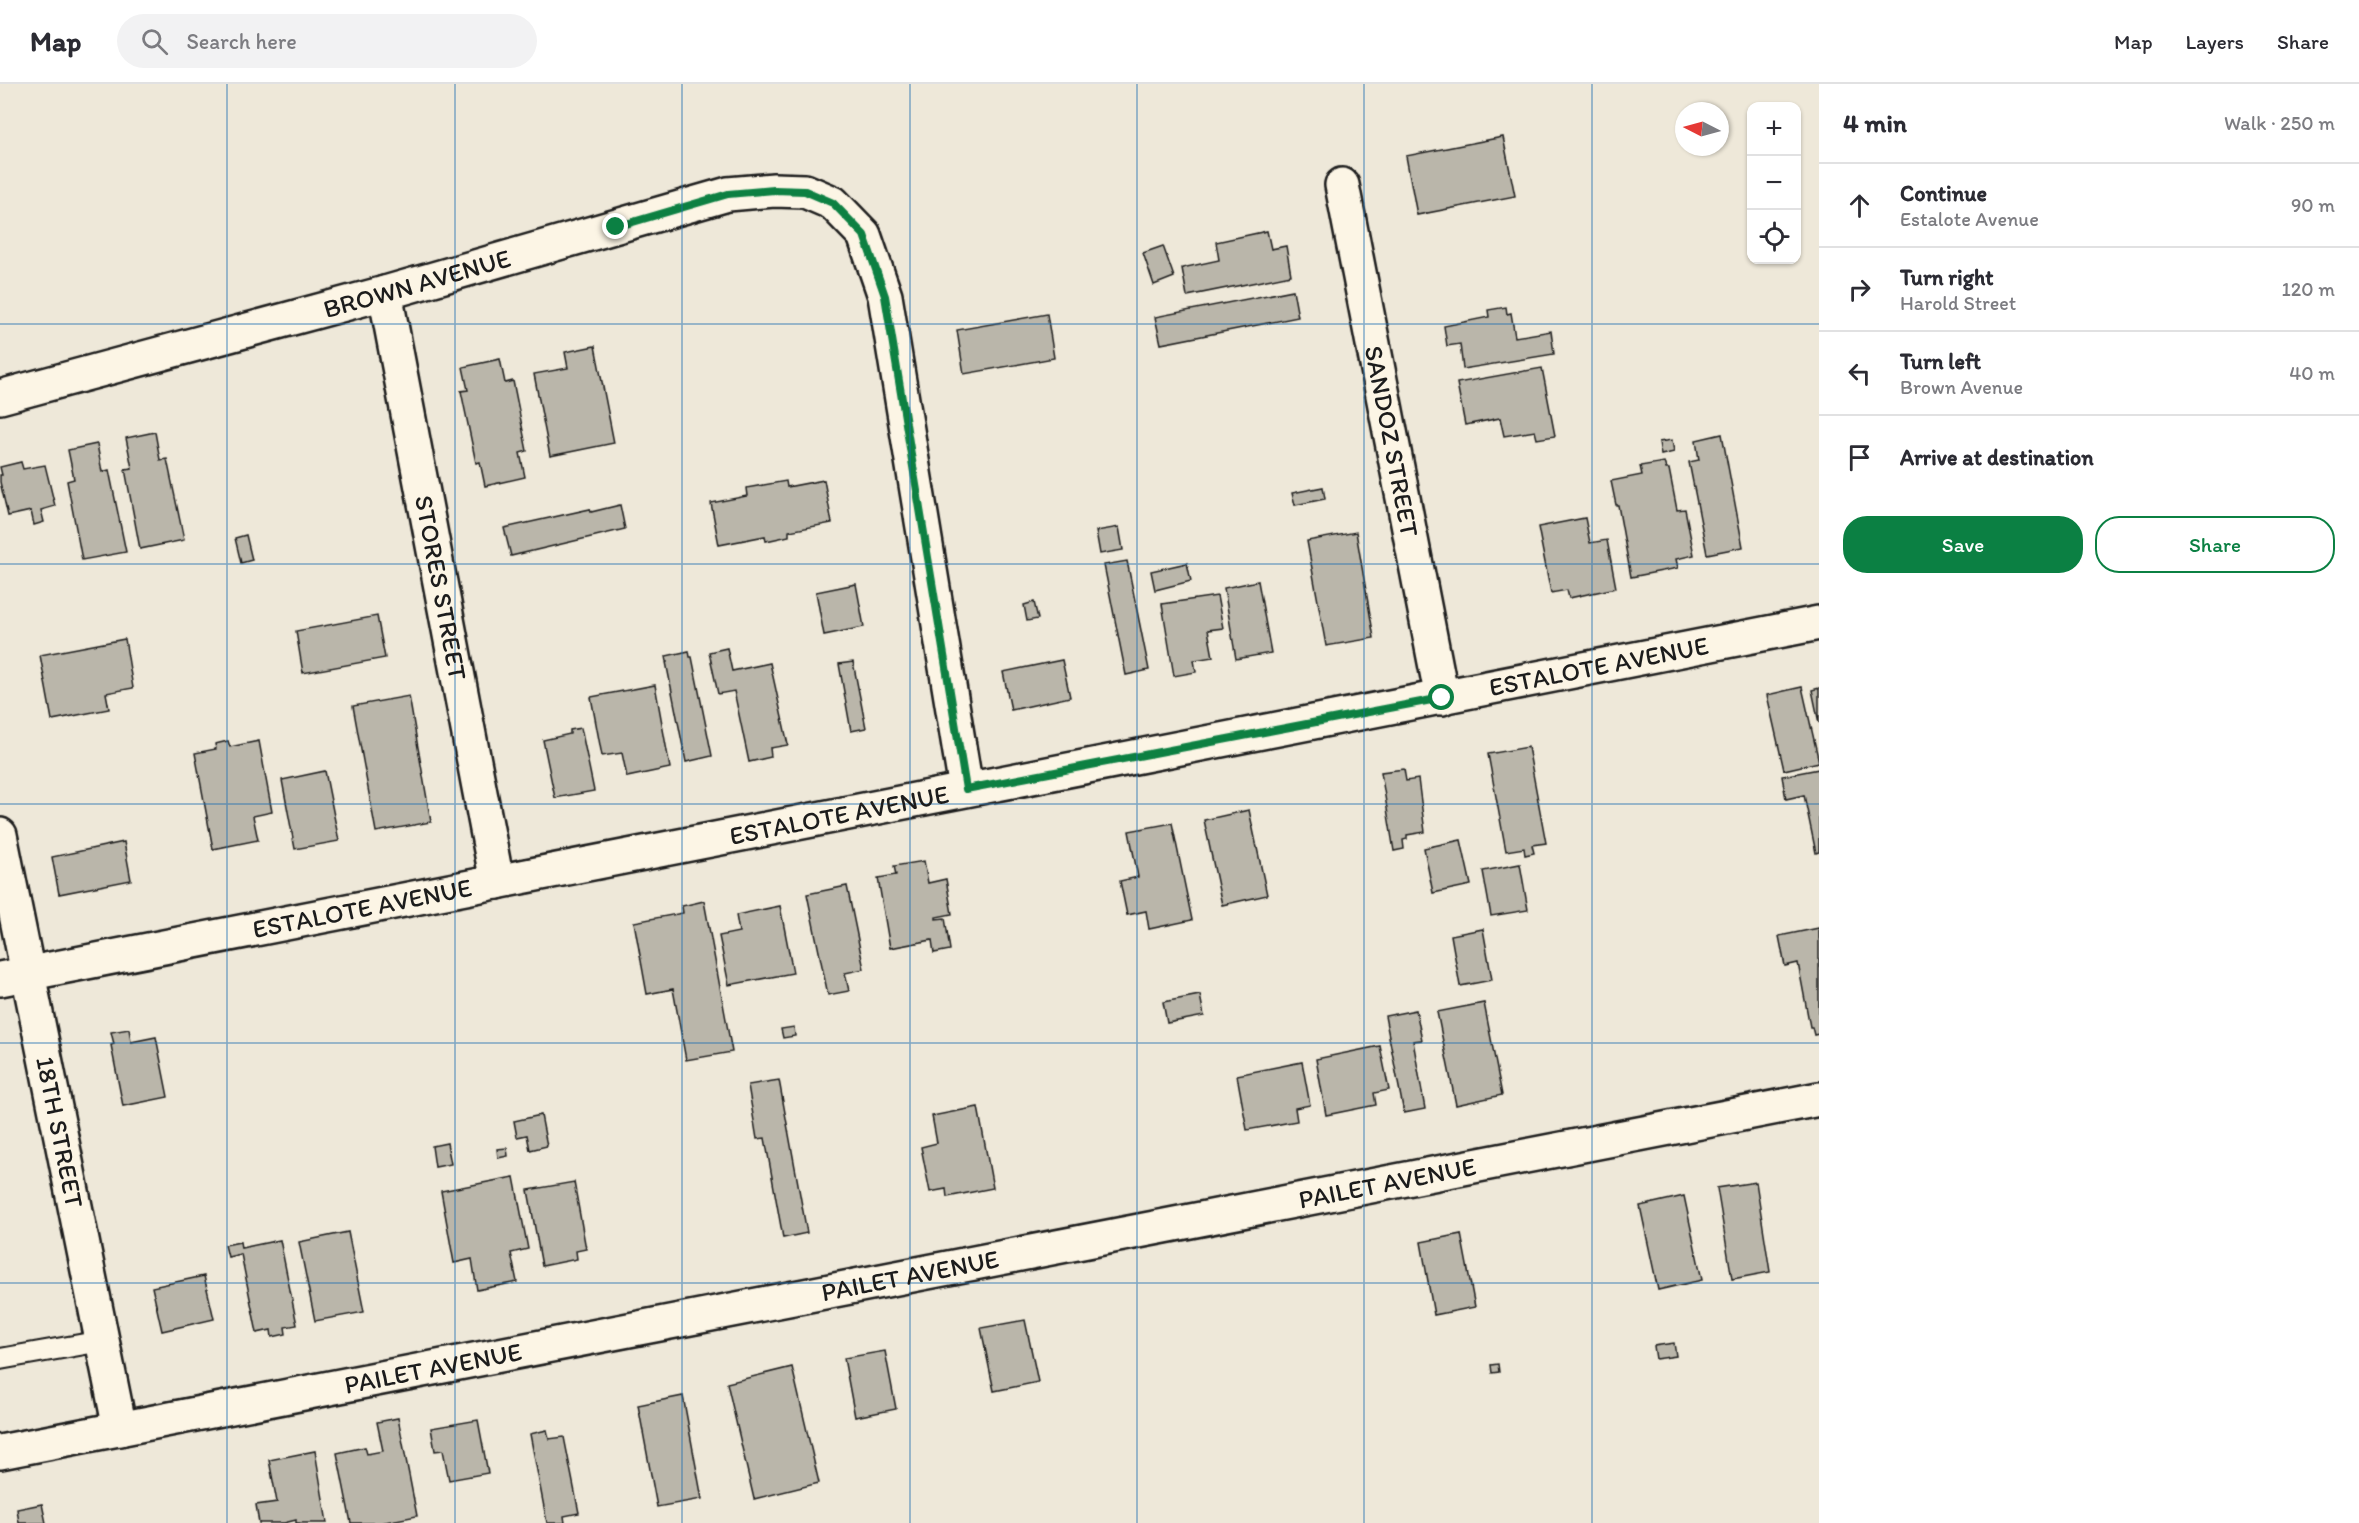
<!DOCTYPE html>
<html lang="en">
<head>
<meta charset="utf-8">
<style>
	:root { --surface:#fff; --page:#f2f2f3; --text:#2b2b33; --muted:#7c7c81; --line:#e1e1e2; --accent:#0b8043 }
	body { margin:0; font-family:Itim,sans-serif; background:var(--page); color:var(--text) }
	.controls { position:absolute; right:18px; top:18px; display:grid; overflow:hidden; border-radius:12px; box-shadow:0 2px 4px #0004 }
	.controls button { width:54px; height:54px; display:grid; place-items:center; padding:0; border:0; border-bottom:2px solid var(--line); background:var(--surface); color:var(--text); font:30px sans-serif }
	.compass { position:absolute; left:1675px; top:18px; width:54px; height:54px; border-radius:50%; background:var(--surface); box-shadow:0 2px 4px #0004; rotate:276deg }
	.stop { position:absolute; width:18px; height:18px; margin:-14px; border:4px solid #0b8043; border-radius:50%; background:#fff }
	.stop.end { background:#0b8043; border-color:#fff; box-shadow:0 2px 6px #0008 }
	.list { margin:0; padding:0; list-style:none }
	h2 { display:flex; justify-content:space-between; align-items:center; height:78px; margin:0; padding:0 24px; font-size:26px }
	h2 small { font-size:20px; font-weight:400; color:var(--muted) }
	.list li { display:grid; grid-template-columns:39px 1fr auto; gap:18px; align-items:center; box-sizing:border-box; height:84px; padding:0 24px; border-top:2px solid var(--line) }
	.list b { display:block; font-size:22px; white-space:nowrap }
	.list p { margin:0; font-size:20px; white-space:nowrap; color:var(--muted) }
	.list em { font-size:20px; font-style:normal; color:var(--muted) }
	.actions { display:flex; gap:12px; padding:18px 24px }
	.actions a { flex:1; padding:14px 0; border:2px solid var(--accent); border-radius:24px; text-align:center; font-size:21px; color:var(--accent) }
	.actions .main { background:var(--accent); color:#fff }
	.icon { flex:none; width:33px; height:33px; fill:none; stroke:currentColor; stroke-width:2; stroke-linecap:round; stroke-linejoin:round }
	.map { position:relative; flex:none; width:1819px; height:1439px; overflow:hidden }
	header { display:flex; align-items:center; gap:36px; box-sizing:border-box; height:84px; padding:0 30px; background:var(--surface); border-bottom:2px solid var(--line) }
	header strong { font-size:28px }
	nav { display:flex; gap:33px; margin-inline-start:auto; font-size:21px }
	.search { width:420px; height:54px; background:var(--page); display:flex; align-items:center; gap:15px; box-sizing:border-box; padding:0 21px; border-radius:33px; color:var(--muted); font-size:22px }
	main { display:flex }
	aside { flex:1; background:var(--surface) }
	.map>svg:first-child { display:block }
	.building { fill:#bab6aa; stroke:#1c1c1c; stroke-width:1.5 }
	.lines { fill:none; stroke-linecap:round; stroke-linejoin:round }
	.service-casing { stroke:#1c1c1c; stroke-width:24 }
	.minor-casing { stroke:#1c1c1c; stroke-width:38 }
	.service { stroke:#fcf5e5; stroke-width:20 }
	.minor { stroke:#fcf5e5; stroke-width:33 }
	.route { stroke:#0b8043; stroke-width:8 }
	.grid { fill:none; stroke:#1f6fb2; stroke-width:1.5; stroke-opacity:0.55 }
	.labels { text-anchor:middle; stroke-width:6; stroke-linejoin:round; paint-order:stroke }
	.street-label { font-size:26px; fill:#1c1c1c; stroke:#fcf5e5 }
</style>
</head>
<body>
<header>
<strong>Map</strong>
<div class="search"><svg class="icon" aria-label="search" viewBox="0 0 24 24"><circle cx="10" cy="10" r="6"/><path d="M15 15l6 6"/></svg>Search here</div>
<nav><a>Map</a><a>Layers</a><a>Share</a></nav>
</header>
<main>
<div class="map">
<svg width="1819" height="1439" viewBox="0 0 1819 1439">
	<rect width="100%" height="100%" fill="#eee8d9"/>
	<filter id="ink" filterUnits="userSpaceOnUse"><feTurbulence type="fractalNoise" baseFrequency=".0167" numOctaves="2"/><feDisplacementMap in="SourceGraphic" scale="12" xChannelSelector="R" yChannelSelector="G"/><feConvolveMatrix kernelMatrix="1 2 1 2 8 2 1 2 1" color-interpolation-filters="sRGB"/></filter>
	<g filter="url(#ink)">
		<path class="building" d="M1503,53L1515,112L1417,131L1406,72Z
			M1267,147L1271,165L1286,162L1291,191L1187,212L1182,184L1219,176L1216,158Z
			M1163,162L1174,193L1154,201L1143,169Z
			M1293,206L1298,233L1161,260L1155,233Z
			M1506,223L1507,230L1511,229L1515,253L1551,247L1554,270L1463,285L1460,260L1447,262L1444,242L1489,233L1488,226Z
			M1047,230L1054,274L964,290L957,246Z
			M595,262L614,359L550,372L534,290L568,284L565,268Z
			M500,275L505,299L513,297L527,367L520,369L525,393L485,402L480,378L476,379L461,307L468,306L463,283Z
			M1542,284L1555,352L1537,355L1535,347L1504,352L1500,334L1465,341L1457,299Z
			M155,348L160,376L167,375L184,456L140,465L125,385L132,384L126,354Z
			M1722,350L1743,463L1707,470L1689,378L1699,376L1696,356Z
			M1672,356L1674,368L1661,371L1659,358Z
			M97,360L102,388L109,386L126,468L82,476L67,397L74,395L68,366Z
			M21,378L23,385L45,381L55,422L41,426L44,438L34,441L31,427L8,432L0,398V391H2L0,383Z
			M1664,378L1666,385H1669L1677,426L1685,425L1694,471L1676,475L1678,484L1631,493L1618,421H1616L1611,397L1642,391L1640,382Z
			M824,396L832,439L789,447V452L766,457L765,452L719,461L711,419L747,412L746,404L786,397L787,403Z
			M1323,403L1325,415L1295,421L1292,409Z
			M620,421L625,445L511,472L504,444L590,425L591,428Z
			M1585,434L1590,459L1607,456L1616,504L1569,514L1567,506L1551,509L1538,443Z
			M1119,443L1123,466L1100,470L1096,447Z
			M1356,448L1374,554L1326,562L1307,457Z
			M246,451L252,476L241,479L235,454Z
			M1127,477L1149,586L1126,591L1104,481Z
			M1187,479L1191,497L1155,506L1151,487Z
			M1258,497L1271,569L1236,575L1224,504Z
			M856,500L864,543L824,551L816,508Z
			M1217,512L1223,544L1208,546L1213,573L1194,576L1196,588L1174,592L1162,520Z
			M1034,518L1038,535L1027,537L1024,521Z
			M377,532L385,574L303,589L296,547Z
			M125,555L133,604L106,609L109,625L52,636L40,571Z
			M727,564L732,587L770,579L788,661L770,664L771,673L749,678L734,607L718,610L709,568Z
			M689,567L690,573H692L712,672L686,678L666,578H667L666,572Z
			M1062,576L1070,613L1011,626L1003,588Z
			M853,578L866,644L851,647L839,580Z
			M655,601L670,684L627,693L622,669L602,672L591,613Z
			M1802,603L1819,678L1784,686L1767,611Z
			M1819,604V639L1812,606Z
			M409,612L431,738L376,748L353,622Z
			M581,644L594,707L555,714L543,656L570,650V646Z
			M228,657L230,663L259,657L272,728L253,732L258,756L213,765L195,669L216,665L215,660Z
			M1528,663L1546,759L1532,761L1534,769L1525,771L1524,764L1506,767L1488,670Z
			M1404,685L1406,697L1418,695L1425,748L1407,751V755L1403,756L1404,765L1394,767L1381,688Z
			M1819,685V768L1816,769L1804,711L1786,715L1782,692Z
			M325,687L339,757L295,765L282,696Z
			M1249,726L1267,811L1222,821L1204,736Z
			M1172,739L1192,836L1149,845L1146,827L1127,831L1120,797L1138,793L1129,747Z
			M1461,756L1471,801L1433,809L1424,764Z
			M124,758L131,796L59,810L52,773Z
			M924,777L928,799L946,795L952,830L936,833V835L945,834L950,866L934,869L932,856L890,864L878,794L896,791L894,782Z
			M1520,780L1528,826L1491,832L1483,787Z
			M847,802L864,885L845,889L849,907L828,911L807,810Z
			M704,817L732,968L686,976L673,905L647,910L634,838L683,829L682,822Z
			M780,822L793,889L729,901L719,852L739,848L736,831Z
			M1819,844V950L1814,951L1812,943H1810L1798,879L1785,882L1779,852Z
			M1483,845L1492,896L1460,902L1451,851Z
			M1200,911L1204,932L1167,939L1163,918Z
			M1484,919L1502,1011L1456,1021L1437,928Z
			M1416,926L1422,956L1413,957L1425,1025L1404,1029L1385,932Z
			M794,943L795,952L783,954L781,945Z
			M129,945L131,958L156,953L168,1013L123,1022L111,961L114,960L111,948Z
			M1380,962L1389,1006L1374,1009L1376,1021L1326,1031L1316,975Z
			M1302,978L1310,1021L1295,1024L1297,1037L1247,1046L1237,991Z
			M779,996L807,1149L783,1154L765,1054L757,1055L748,1001Z
			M978,1023L993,1104L947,1113L946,1105L930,1108L921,1063L937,1059L932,1032Z
			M541,1031L547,1062L530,1066L527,1051L517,1053L514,1037Z
			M447,1059L451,1080L435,1083L432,1062Z
			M507,1064L508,1072L498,1074L497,1065Z
			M514,1093L528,1165L511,1169L517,1198L477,1206L472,1175L454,1179L441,1107Z
			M574,1098L586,1165L576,1167L577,1175L542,1182L528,1106Z
			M1756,1098L1770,1188L1732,1195L1717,1104Z
			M1684,1112L1702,1196L1658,1206L1640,1122Z
			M348,1148L364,1228L315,1237L299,1158Z
			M1461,1150L1475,1223L1434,1231L1421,1158Z
			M280,1156L297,1241L285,1243L286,1250L272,1253L271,1246L257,1249L241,1170L228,1173L225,1161L240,1158L241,1164Z
			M204,1192L214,1235L162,1247L152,1203Z
			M1025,1236L1038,1298L994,1307L981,1244Z
			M1674,1259L1676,1272L1656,1275L1654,1262Z
			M885,1267L896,1325L855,1333L844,1274Z
			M1498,1280L1499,1288L1492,1289L1491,1281Z
			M792,1283L819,1399L754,1415L727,1299Z
			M683,1312L702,1415L657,1423L638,1321Z
			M398,1334L417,1432L380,1439H351L337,1369L365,1363L367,1370L383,1367L377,1338Z
			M478,1336L488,1389L449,1396L443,1366L435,1367L431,1344Z
			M547,1346L549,1355L564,1353L579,1429L564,1432L565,1439H547L530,1350Z
			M315,1367L327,1439H296V1436L284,1439H259L256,1421L277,1418L269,1376Z
			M42,1420L46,1439H19L17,1425Z"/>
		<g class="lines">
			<defs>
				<path id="service" d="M0,1275L102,1257"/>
				<g id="minor">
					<path id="s1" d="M1342,101L1442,614"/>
					<path id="s2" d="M385,209L497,798"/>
					<path id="s3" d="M0,313L385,209L728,110L774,106L805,107L833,119L864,151L885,212L966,705"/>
					<path id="s4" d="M0,751L120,1345"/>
					<path id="s5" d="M0,895L1819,539"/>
					<path id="s6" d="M0,1368L1819,1015"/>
				</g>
			</defs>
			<use href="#service" class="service-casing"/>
			<use href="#minor" class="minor-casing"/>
			<use href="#service" class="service"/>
			<use href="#minor" class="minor"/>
		</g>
	</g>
	<g class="lines" filter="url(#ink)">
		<path class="route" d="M616,143L728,110L774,106L805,107L833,119L864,151L885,212L966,705L1442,614"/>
	</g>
	<path class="grid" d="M227,0V1439M455,0V1439M682,0V1439M910,0V1439M1137,0V1439M1364,0V1439M1592,0V1439M0,240H1819M0,480H1819M0,720H1819M0,959H1819M0,1199H1819"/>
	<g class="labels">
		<g class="street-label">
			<text dy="9" stroke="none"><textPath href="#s3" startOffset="432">BROWN AVENUE</textPath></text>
			<text dy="9" stroke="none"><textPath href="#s1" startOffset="261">SANDOZ STREET</textPath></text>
			<text dy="9" stroke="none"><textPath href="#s2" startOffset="300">STORES STREET</textPath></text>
			<text dy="9" stroke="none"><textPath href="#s5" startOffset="1629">ESTALOTE AVENUE</textPath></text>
			<text dy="9" stroke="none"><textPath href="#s5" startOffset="855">ESTALOTE AVENUE</textPath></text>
			<text dy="9" stroke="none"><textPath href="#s5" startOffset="369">ESTALOTE AVENUE</textPath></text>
			<text dy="9" stroke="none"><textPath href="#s4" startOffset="303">18TH STREET</textPath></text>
			<text dy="9" stroke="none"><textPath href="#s6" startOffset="1413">PAILET AVENUE</textPath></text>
			<text dy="9" stroke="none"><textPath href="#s6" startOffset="927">PAILET AVENUE</textPath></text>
			<text dy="9" stroke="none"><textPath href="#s6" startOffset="441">PAILET AVENUE</textPath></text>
		</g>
	</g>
</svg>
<div class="controls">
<button>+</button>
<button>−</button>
<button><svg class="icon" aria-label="locate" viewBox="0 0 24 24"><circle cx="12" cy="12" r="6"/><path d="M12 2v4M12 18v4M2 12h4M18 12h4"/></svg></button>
</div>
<svg class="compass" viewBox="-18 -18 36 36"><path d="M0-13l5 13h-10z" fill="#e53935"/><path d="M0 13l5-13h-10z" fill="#7c7c81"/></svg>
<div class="stop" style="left:1442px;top:614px"></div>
<div class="stop end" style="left:616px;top:143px"></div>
</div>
<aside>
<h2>4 min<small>Walk · 250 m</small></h2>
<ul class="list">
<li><svg class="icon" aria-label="ahead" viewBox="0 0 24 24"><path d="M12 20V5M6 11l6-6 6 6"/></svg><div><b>Continue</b><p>Estalote Avenue</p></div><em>90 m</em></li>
<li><svg class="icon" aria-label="right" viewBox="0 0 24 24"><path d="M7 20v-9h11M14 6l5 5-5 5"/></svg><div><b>Turn right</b><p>Harold Street</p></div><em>120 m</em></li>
<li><svg class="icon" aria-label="left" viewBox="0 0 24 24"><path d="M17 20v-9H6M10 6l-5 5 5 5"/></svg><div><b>Turn left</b><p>Brown Avenue</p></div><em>40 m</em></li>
<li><svg class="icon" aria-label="arrive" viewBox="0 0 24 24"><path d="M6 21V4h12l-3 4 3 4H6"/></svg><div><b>Arrive at destination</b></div></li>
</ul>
<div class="actions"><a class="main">Save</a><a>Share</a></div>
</aside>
</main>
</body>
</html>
